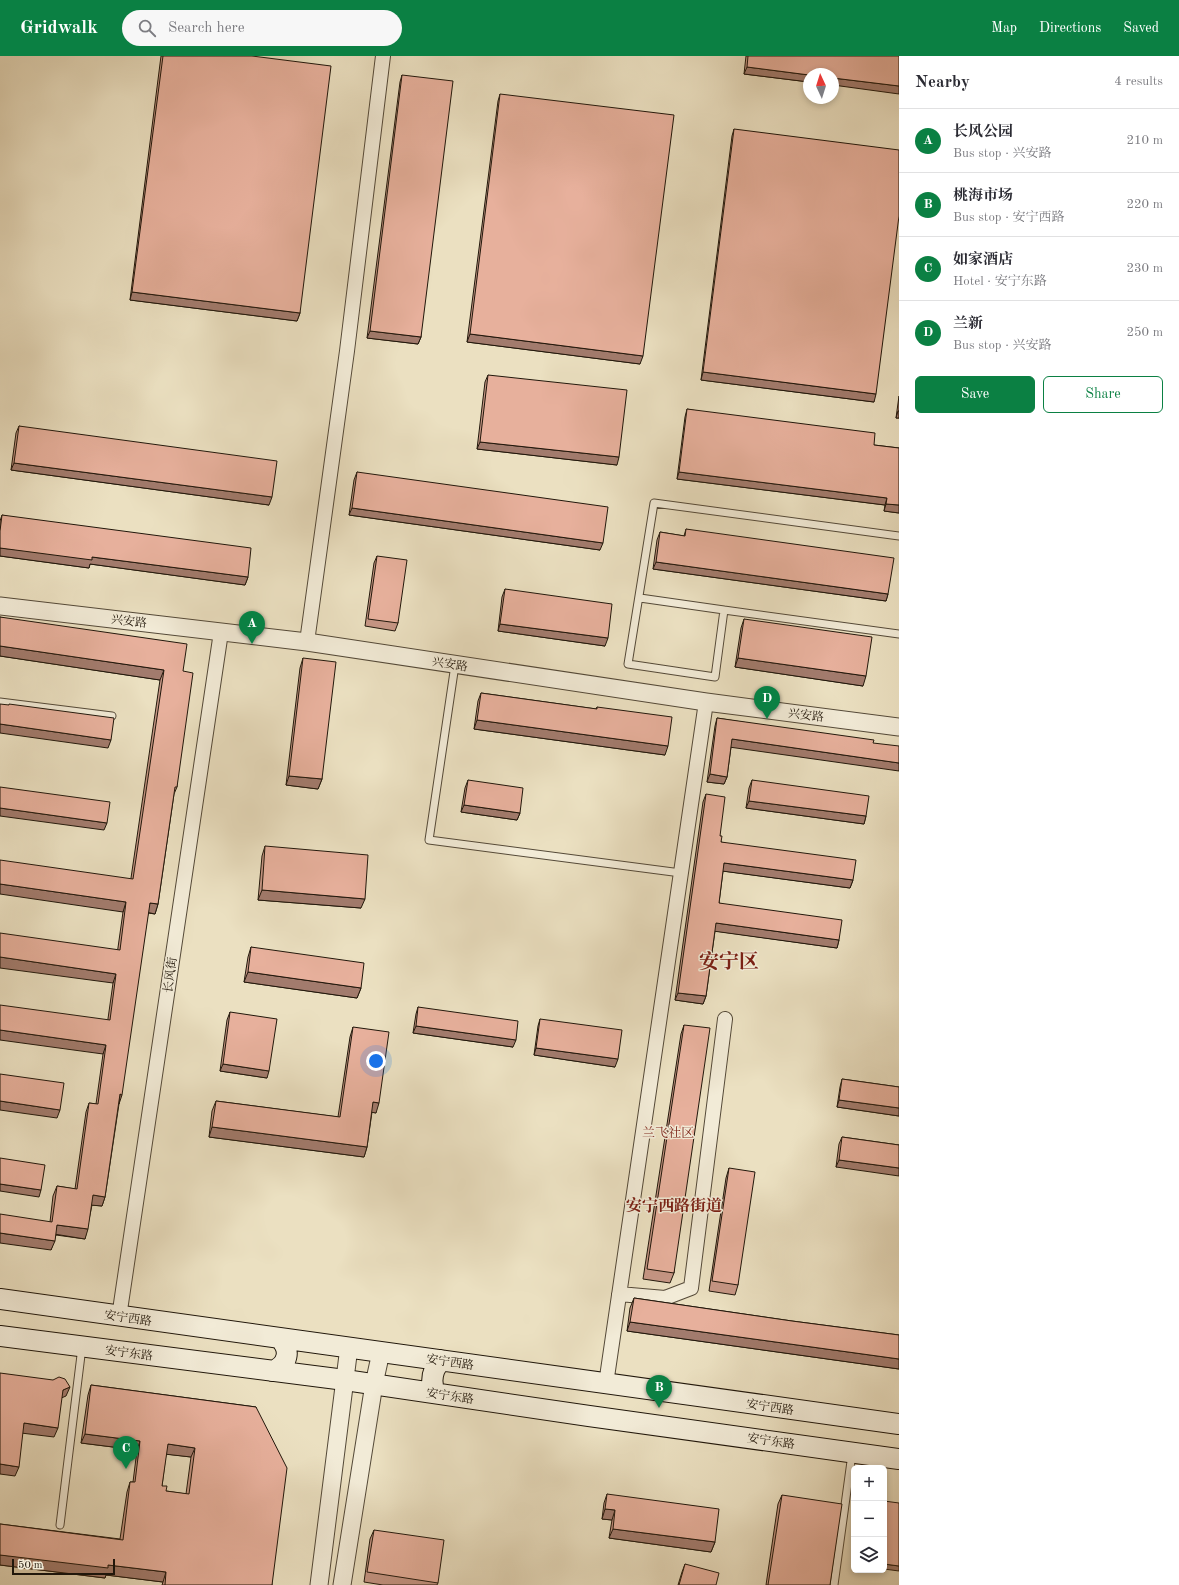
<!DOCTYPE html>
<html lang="en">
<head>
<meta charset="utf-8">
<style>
	:root { --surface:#fff; --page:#f7f7f7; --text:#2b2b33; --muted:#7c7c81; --line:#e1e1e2; --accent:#0b8043 }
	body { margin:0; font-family:"Old Standard TT","Noto Serif SC",serif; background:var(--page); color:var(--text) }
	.controls { position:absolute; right:12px; bottom:12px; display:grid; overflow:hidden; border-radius:6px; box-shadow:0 2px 6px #0003 }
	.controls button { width:36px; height:36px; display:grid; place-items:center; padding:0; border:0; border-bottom:1px solid var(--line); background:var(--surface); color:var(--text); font:20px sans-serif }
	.compass { position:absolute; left:803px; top:12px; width:36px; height:36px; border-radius:50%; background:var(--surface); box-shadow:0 2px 6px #0003; rotate:356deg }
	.scale { position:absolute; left:12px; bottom:10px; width:103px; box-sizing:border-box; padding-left:4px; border:2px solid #21170b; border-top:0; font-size:11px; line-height:14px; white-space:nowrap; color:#21170b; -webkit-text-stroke:3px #f2ebd7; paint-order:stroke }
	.you { position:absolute; left:376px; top:1005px; width:14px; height:14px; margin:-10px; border:3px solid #fff; border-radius:50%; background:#1a73e8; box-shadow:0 0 0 6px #1a73e833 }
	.badge { display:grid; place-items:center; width:26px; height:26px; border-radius:50%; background:var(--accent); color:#fff; font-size:13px; font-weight:700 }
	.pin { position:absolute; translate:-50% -33px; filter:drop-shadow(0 1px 2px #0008) }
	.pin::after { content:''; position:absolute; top:21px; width:14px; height:12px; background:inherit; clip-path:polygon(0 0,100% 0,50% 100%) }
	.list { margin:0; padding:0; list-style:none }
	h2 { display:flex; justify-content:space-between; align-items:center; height:52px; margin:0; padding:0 16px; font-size:17px }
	h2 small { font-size:13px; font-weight:400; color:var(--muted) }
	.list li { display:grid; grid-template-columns:26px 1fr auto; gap:12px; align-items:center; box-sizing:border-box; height:64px; padding:0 16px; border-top:1px solid var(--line) }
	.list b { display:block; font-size:15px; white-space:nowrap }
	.list p { margin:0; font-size:13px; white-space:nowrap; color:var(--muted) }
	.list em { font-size:13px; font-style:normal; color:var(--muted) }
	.actions { display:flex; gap:8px; padding:12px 16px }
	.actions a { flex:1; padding:9px 0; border:1px solid var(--accent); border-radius:6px; text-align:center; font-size:14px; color:var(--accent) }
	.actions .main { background:var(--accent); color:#fff }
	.icon { flex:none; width:22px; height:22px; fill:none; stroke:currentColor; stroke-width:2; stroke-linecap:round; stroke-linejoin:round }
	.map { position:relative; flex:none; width:899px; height:1529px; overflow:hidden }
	header { display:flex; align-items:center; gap:24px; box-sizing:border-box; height:56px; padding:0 20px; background:var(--accent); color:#fff }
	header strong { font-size:19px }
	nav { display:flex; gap:22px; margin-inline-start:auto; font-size:14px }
	.search { width:280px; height:36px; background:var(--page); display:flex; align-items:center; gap:10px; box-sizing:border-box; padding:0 14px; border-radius:22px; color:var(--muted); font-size:15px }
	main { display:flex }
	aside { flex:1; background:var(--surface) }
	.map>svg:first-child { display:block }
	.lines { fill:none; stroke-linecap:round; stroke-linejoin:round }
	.service-casing { stroke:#544938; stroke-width:9 }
	.minor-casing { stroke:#544938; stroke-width:16 }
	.tertiary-casing { stroke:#544938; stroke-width:19 }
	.secondary-casing { stroke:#21170b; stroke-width:22 }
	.service { stroke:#f2ebd7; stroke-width:7 }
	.minor { stroke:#f2ebd7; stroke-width:14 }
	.tertiary { stroke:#f2ebd7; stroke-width:17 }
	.secondary { stroke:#f2ebd7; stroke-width:20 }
	.wall { fill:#c79786; stroke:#21170b; fill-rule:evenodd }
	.shaded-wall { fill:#a27b6d; stroke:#21170b }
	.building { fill:#e7b09c; stroke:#21170b; fill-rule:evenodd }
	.labels { text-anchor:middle; stroke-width:3; stroke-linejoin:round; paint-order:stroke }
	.street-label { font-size:12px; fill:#21170b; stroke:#f2ebd7 }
	.neighbourhood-label { font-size:13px; fill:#7a1f14; stroke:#f2ebd7 }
	.district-label { font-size:16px; font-weight:bold; fill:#7a1f14; stroke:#f2ebd7 }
	.town-label { font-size:20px; font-weight:bold; fill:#7a1f14; stroke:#f2ebd7 }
</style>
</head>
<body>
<header>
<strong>Gridwalk</strong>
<div class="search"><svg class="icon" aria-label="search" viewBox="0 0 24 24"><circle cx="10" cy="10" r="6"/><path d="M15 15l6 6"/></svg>Search here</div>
<nav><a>Map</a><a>Directions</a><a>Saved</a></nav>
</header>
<main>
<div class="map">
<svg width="899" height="1529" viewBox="0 0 899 1529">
	<rect width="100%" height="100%" fill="#ebe0c1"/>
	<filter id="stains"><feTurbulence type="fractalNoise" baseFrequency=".005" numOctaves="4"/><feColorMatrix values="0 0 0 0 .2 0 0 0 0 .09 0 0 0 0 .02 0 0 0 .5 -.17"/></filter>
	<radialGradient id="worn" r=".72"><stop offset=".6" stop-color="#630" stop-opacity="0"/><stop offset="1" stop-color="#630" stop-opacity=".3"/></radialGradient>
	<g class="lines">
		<defs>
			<path id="service" d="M640,542L724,554L715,621L628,608L654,447L899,480
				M724,554L899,578
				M455,609L429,784L681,817
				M0,646L112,660
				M60,1469L82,1291
				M834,1529L852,1398"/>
			<path id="minor" d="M307,586L347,295L383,0
				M619,1238L665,1242L691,1232L725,963
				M119,1261L221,576
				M606,1328L706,646"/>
			<path id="tertiary" d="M0,550L307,586L706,646L899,671
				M319,1529L349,1291
				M342,1529L374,1328L381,1296"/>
			<path id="secondary" d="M0,1243L899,1368
				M0,1280L345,1324L589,1360L899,1403
				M272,1315C288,1310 292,1293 279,1282
				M435,1337C430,1325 432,1314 441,1304"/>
		</defs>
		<use href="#service" class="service-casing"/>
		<use href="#minor" class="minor-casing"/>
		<use href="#tertiary" class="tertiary-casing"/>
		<use href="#secondary" class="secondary-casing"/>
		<use href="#service" class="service"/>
		<use href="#minor" class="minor"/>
		<use href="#tertiary" class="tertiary"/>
		<use href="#secondary" class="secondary"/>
	</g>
	<path class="wall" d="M161,0H252L300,257L297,265L130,244Z
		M746,0H899L809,18V26L744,18Z
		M402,19L421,281L418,288L367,282L400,26Z
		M500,38L640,308L467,286L498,45Z
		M734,73L874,346L701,324L732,80Z
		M488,319L617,409L477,393L485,326Z
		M899,340V362H896Z
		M687,353L874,389L899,392V457L884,455L885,449L677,423L685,361Z
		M19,370L269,449L11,414L16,377Z
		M357,416L600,494L349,459L354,424Z
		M2,459L248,521L245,529L90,508L89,512L0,500V465Z
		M686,473L888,538L886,545L653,513L657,484L660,476L684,480Z
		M377,500L398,567L395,575L365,570L374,507Z
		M505,533L605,590L498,575L502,541Z
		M0,561L183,615L177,731L174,738L158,848L155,858L148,857L119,1048L105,1141L102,1150L92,1149L85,1183L56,1179L51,1194L50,1166L53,1140L57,1130L75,1133L86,1056L89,1047L96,1048L123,856L131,822L160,624L0,600Z
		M744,563L863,630L735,611L741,572Z
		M303,602L322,723L318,733L286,729L300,612Z
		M481,637L596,653L597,651L665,699L474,673L478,645Z
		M717,662L873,687L731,691L727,721L724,728L707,726L715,670Z
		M468,724L520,757L517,764L461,756L465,732Z
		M752,724L866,760L864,768L746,752L749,732Z
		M706,738L720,780L721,786L853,824L850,832L723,815L719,847L839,884L837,892L715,875L706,940L703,948L675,944L703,746Z
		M265,790L361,852L258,844L262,800Z
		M251,891L361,932L357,942L244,926L248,901Z
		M418,951L513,991L413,977L416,958Z
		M230,956L267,1022L220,1015L227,964Z
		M540,963L615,1011L534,999L538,970Z
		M684,969L674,1217L670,1227L643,1223L681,978Z
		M353,971L376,1057L372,1056L367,1091L364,1101L209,1081L212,1055L216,1045L338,1061L350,981Z
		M842,1023L899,1031V1060L837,1051L840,1031Z
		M842,1081L899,1089L836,1111L839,1088Z
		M729,1112L738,1229L735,1239L709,1235L726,1122Z
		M634,1242L792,1265L899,1279V1313L627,1275L630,1252Z
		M91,1329L256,1351L272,1529H162L163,1526L106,1519L105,1522L0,1509V1468L120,1483L127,1436L130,1426H133L137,1394L81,1387L88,1339ZM166,1398L191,1401L186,1438L166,1435L162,1430Z
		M607,1438L715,1486L711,1496L609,1482L612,1464L602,1463L604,1447Z
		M782,1439L830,1529H766L778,1448Z
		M374,1474L438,1527L437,1529H383L364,1526L370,1483Z
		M685,1508L716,1529H678L682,1516Z"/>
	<path class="shaded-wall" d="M747,11L809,19V26L744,18Z
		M833,22L899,30V38L833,29Z
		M132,236L300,257L297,265L130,244Z
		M370,275L421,281L418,288L367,282Z
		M470,278L643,300L640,308L467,286Z
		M703,316L876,338L874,346L701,324Z
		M898,355H899V362H896Z
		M480,386L619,401L617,409L477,393Z
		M14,407L272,441L269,449L11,414Z
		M679,416L887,442L885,449L677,423Z
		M886,448L899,449V457L884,455Z
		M352,452L603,487L600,494L349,459Z
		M0,492L92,501L248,521L245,529L90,508L89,512L0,500Z
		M656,506L888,538L886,545L653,513Z
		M500,568L608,582L605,590L498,575Z
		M0,590L164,614L160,624L0,600Z
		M738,602L866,620L863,630L735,611Z
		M477,664L668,690L665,699L474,673Z
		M0,668L111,684L108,692L0,677Z
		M732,683L899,707V715L729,691Z
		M710,718L727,721L724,728L707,726Z
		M289,720L322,723L318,733L286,729Z
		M749,745L866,760L864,768L746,752Z
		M464,749L520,757L517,764L461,756Z
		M0,752L107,767L104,774L0,760Z
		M724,807L853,824L850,832L722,815Z
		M0,828L126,846L123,856L0,838Z
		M262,834L365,843L361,852L258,844Z
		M150,847L158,848L155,858L146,856Z
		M716,867L839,884L837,892L713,875Z
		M0,901L116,918L113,927L0,912Z
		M248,916L361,932L357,942L244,926Z
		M678,937L706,940L703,948L675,944Z
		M416,970L516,984L513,991L413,977Z
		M0,974L106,989L103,998L0,984Z
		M536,992L618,1003L615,1011L534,999Z
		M223,1008L269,1015L267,1022L220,1015Z
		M120,1038L122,1039L119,1048Z
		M839,1044L899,1052V1060L837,1051Z
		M0,1045L60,1054L57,1062L0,1054Z
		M373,1046L379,1047L376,1057L370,1056Z
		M212,1071L367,1091L364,1101L209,1081Z
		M839,1104L899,1112V1120L836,1111Z
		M0,1128L41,1134L39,1141L0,1135Z
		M93,1139L105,1141L102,1150L90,1149Z
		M57,1169L88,1173L85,1183L54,1178Z
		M0,1177L55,1185L51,1194L0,1187Z
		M630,1266L899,1303V1313L627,1275Z
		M70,1331L66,1340L59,1343L63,1334Z
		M24,1367L58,1372L54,1381L21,1377Z
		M85,1378L140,1385L137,1394L81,1387Z
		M168,1388L195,1392L191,1401L164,1398Z
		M0,1408L19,1411L15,1420L0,1418Z
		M605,1453L615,1454L612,1464L602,1463Z
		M613,1473L715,1486L711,1496L609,1482Z
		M0,1499L108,1509L166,1516L163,1526L106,1519L105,1522L0,1509Z
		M884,1508L899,1510V1515L884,1513Z"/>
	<path class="building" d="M163,0H252L331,10L300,257L132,236Z
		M748,0H899V30L833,22V18H809V19L747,11Z
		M402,19L453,25L421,281L370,275Z
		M500,38L674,59L643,300L470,278Z
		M734,73L899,94V160L876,338L703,316Z
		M488,319L627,334L619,401L480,386Z
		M687,353L875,377L874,389L899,392V449L886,448L887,442L679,416Z
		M19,370L277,405L272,441L14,407Z
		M357,416L608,451L603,487L352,452Z
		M2,459L251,492L248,521L92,501V504L0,492V475Z
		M686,473L894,502L888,538L656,506L660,476L685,480Z
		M377,500L407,504L398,567L368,563Z
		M505,533L612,548L608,582L500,568Z
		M0,561L187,588L183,615L193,617L177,731H175L158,848L150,847L122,1039L120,1038L105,1141L93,1139L88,1173L57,1169L55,1185L0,1177V1158L52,1166L57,1130L77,1133L89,1047L98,1048L106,989L0,974V949L110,964L116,918L0,901V877L120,894L126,846L0,828V804L133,823L164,614L0,590Z
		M744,563L872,581L866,620L738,602Z
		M303,602L336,606L322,723L289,720Z
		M481,637L597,653V651L672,661L668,690L477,664Z
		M0,648L9,649V648L114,662L111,684L0,668Z
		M717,662L874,684L873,687L899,690V707L732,683L727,721L710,718Z
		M468,724L523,732L520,757L464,749Z
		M752,724L869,740L866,760L749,745Z
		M0,731L110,746L107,767L0,752Z
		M706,738L725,741L720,780H722L721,786L856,804L853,824L724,807L719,847L842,864L839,884L716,867L706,940L678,937Z
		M265,790L368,799L365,843L262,834Z
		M251,891L364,907L361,932L248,916Z
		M418,951L518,965L516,984L416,970Z
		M230,956L277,963L269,1015L223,1008Z
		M540,963L622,974L618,1003L536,992Z
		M684,969L710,972L674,1217L647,1213Z
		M353,971L389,976L379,1047L373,1046L367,1091L212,1071L216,1045L340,1061Z
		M0,1018L64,1027L60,1054L0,1045Z
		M842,1023L899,1031V1052L839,1044Z
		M842,1081L899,1089V1112L839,1104Z
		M0,1102L45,1109L41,1134L0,1128Z
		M729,1112L755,1116L738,1229L712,1225Z
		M634,1242L792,1265L899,1279V1303L630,1266Z
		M0,1317L53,1324L59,1321L65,1323L70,1331L63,1334L58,1372L24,1367L19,1411L0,1408Z
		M91,1329L256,1351L287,1412L272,1529H165L166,1516L108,1509V1512L0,1499V1468L123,1484L130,1426H135L140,1385L85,1378ZM168,1388L195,1392L189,1438L166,1435L167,1430H162Z
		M607,1438L719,1453L715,1486L613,1473L615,1454L605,1453Z
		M782,1439L842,1448L830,1529H768Z
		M884,1445L899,1447V1510L884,1508Z
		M374,1474L444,1484L438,1527L367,1516Z
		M685,1508L719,1517L716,1529H679Z"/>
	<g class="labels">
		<g class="street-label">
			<text transform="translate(129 565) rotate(7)" y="4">兴安路</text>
			<text transform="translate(450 608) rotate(9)" y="4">兴安路</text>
			<text transform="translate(806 659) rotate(7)" y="4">兴安路</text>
			<text transform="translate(170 919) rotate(-82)" y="4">长风街</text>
			<text transform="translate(128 1262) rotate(8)" y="4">安宁西路</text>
			<text transform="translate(129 1297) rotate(7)" y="4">安宁东路</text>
			<text transform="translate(450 1306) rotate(8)" y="4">安宁西路</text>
			<text transform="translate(450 1340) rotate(8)" y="4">安宁东路</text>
			<text transform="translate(770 1351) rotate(8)" y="4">安宁西路</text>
			<text transform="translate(771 1385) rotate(8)" y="4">安宁东路</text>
		</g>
		<g class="neighbourhood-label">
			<text x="668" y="1081">兰飞社区</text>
		</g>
		<g class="district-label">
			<text x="674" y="1155">安宁西路街道</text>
		</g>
		<g class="town-label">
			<text x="729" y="912">安宁区</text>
		</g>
	</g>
	<rect width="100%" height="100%" filter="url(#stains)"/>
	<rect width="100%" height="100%" fill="url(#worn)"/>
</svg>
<div class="controls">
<button>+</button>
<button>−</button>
<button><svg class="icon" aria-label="layers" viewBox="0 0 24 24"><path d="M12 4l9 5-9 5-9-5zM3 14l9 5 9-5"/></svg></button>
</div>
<svg class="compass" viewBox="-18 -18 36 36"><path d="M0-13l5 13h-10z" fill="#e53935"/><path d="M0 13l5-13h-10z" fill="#7c7c81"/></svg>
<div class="scale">50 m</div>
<div class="you"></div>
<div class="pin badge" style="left:252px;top:588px">A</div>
<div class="pin badge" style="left:659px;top:1352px">B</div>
<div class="pin badge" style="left:126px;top:1413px">C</div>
<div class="pin badge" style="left:767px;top:663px">D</div>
</div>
<aside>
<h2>Nearby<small>4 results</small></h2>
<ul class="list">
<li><span class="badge">A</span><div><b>长风公园</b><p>Bus stop · 兴安路</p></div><em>210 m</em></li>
<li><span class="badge">B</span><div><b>桃海市场</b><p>Bus stop · 安宁西路</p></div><em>220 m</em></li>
<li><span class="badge">C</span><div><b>如家酒店</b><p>Hotel · 安宁东路</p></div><em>230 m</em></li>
<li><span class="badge">D</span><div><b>兰新</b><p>Bus stop · 兴安路</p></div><em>250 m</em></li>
</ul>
<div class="actions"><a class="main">Save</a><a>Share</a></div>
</aside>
</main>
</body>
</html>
